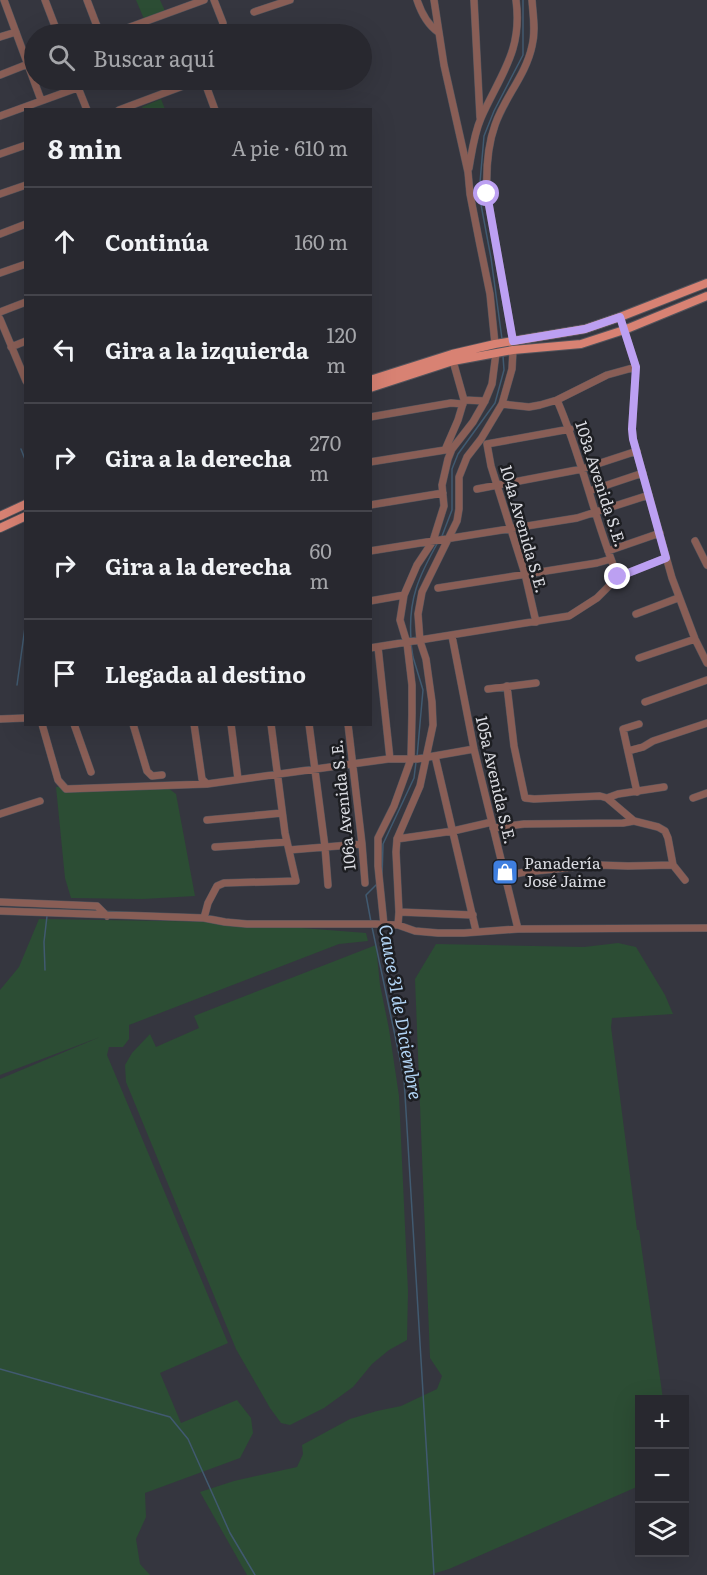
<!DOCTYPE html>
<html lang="es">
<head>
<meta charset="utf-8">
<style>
	:root { --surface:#28282f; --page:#34343b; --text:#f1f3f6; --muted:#a5a6aa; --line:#44444b }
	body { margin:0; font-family:Literata,serif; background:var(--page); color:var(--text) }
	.controls { position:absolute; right:18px; bottom:18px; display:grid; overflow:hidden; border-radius:0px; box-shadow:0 6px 24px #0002 }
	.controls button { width:54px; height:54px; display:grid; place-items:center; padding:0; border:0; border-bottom:2px solid var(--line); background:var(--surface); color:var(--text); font:30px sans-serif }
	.stop { position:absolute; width:18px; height:18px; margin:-14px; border:4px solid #bca0f2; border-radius:50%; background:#fff }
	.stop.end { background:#bca0f2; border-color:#fff; box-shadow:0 2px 6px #0008 }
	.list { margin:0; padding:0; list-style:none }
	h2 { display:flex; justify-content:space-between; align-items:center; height:78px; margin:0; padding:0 24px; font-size:26px }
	h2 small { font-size:20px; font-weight:400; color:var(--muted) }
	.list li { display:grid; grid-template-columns:39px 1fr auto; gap:18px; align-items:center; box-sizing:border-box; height:108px; padding:0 24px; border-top:2px solid var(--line) }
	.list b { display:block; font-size:22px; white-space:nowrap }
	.list em { font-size:20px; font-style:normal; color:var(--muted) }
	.icon { flex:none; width:33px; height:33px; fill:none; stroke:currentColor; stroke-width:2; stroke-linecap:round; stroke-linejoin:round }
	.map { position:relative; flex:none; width:707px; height:1575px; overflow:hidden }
	.search { position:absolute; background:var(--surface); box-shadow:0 6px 24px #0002; left:24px; top:24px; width:348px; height:66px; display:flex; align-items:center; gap:15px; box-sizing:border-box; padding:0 21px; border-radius:33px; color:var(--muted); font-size:22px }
	.panel { position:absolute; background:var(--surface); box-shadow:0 6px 24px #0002; left:24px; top:108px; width:348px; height:618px; border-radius:0px }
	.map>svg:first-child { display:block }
	.green { fill:#2c4d34 }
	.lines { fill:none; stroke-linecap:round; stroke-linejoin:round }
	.stream { stroke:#415a70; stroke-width:1.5 }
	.minor-casing { stroke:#53545c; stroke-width:8 }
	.major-casing { stroke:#53545c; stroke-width:10 }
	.minor { stroke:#895e56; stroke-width:7 }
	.major { stroke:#d88273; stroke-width:8 }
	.route { stroke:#bca0f2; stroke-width:8 }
	.labels { text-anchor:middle; stroke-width:5; stroke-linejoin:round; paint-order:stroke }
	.street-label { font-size:16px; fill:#dadbe1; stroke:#1d1e22 }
	.poi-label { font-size:16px; fill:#dadbe1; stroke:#1d1e22; text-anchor:start }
	.water-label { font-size:18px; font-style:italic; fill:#b2d5f6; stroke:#1d1e22 }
</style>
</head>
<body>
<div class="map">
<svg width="707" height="1575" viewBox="0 0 707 1575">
	<rect width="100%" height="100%" fill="#35363f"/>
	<path class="green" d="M136,0H160L165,11L144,19Z
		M161,99L165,109H143L142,107Z
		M164,785L176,794L195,896L143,899L71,898L65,878L56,787Z
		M39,919L225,922L366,933L368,941L339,944L129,1025V1039L123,1047H109L107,1055L228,1343L160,1373L181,1423L237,1400L251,1418L253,1433L240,1458L145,1493L146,1517L136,1539L140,1564L150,1575H0V1079L100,1037L0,1075V990L19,967Z
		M618,943L636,947L665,995L673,1014L612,1018L611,1027L637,1230H639L663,1399L640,1400L639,1486L449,1569L429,1575H247L200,1492L234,1481L297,1467L303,1454L302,1445L350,1419L377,1411L401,1406L437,1389L442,1376L430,1358L415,979L436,944L584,947Z
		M376,945L380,985L389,1029L399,1096L408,1291L407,1340L389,1350L372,1364L353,1387L324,1408L290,1425L281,1423L270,1408L236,1349L126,1082L125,1065L132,1053L150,1034L156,1047L199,1028L194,1016Z"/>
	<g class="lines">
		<path class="stream" d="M502,339L491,258L479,194L484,136L494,111L523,55V0
			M21,449L26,462
			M442,536L452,510V469L458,454L495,403L504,370L503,356
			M411,639C408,599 419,576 438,542
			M411,644L413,657L423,690L417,757
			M17,685L26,620
			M382,878L383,844L414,778L416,762
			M371,922L366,895L377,884
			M372,927L404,1078L434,1575
			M45,970L44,942L47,916
			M0,1369L170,1417L188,1439L230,1533L255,1575"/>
		<defs>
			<path id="minor" d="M4,0L41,100
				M45,0L58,34
				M87,0L100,34
				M417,0C421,12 428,25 438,32
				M434,0L444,65L468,172L470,194L479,240L490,294L495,344
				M474,0L480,117
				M254,12L290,0
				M111,34L204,0
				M214,34L222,29L223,23L214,0
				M0,37L16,32
				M0,75L28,64
				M75,80L87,110
				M204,80L215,110
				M119,110L199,80
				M0,116L99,80
				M0,154L26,145
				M469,168C472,151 474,134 481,118C500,75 523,51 516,0
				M0,194L26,185
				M0,234L26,224
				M0,273L26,264
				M0,312L26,302
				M620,317L636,367L632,429L633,439L672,578L695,639L707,663
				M0,319L26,381
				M513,341L487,194C486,171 487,147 495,125C504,98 526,75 532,46C536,31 533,15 532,0
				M11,347L26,341
				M464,400L485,401
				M557,400C582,457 594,519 618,577
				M502,404L529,407L540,405L557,400L607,375L636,367
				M370,417L451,403L463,404
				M370,462L445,450L458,420L464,400L453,361
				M477,489L582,469L637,451
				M589,491L643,473
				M370,505L443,493
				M695,541L707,565
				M370,551L577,518L649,495
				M608,551L660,533
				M438,588L597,563L611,559
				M370,601L404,595
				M636,614L678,598
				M536,622L525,574L491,466L487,444L570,429
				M452,636L474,749L518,929
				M378,647L390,759
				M370,648L569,616L597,598L618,577L666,558
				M639,658L695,639
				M507,686L514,746L525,798L534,799L600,796L607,798L634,821L658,827L665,831L668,838L673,865L685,880
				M488,689L536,683
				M645,702L707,680
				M0,719L26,718
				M42,724L58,780L66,789L207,784
				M74,724L91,772
				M133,724L147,771L152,776L162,775
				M194,724L202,779L207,784L388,759H417L474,749
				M231,724L238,779
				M309,724L325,847L328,885
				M348,724L362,844L365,883
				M628,751L643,747L653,741L707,723
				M435,756L476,931
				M637,792L623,729L639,724
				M607,798L618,794L664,787
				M693,798L707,793
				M0,814L40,801
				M207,820L282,813
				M493,828L524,824L623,823L634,821
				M397,839L453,831L492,822
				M215,847L287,842
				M289,850L362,844
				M505,876L525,872L598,865L628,866L673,865
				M0,902L97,906L107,916
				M0,911L204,918L225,922L247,924H376L398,925L415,931L438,933H464L518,929L707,928
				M399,912L473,915
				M204,918L208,903L217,886L224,883L296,881L285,833L271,724
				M384,925L378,866V838L394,806L411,759L412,714V685L407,643L400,620L404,595L417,565L433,541L444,506L442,485L448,459L452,449L473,422L485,401L492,384L496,353
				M398,925L399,912L396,852L397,839L420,786L433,725L432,702L426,659L420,641L418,614L422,592L457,521L459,509V477L467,457L481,439L502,404L512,369L513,350"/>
			<path id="major" d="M370,380L452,354L495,344L585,329L620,317L707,283
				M370,388L453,361L513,350L581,344L624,330L707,296
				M0,516L26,504
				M0,528L26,516"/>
		</defs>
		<use href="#minor" class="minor-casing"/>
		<use href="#major" class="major-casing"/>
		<use href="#minor" class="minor"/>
		<use href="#major" class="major"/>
	</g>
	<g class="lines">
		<path class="route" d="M487,194L513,341L585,329L620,317L621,320L636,367L632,429L633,439L666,558L618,577"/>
	</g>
	<defs>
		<symbol id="shop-square" viewBox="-11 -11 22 22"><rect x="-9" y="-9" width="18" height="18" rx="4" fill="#3f7fe0" stroke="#1d1e22"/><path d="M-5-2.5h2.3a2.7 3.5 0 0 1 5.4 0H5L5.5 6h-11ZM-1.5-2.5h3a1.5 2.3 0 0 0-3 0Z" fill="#fff"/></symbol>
	</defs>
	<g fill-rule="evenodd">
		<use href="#shop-square" x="490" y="857" width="30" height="30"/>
	</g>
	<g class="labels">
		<g class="street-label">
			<text transform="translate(601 484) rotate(72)" y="6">103a Avenida S.E.</text>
			<text transform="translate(524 529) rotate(74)" y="6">104a Avenida S.E.</text>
			<text transform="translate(496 780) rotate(77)" y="6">105a Avenida S.E.</text>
			<text transform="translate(343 805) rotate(-96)" y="6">106a Avenida S.E.</text>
		</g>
		<g class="poi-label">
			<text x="524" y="869">Panadería<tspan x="524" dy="18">José Jaime</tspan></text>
		</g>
		<g class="water-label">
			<text transform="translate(400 1012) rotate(80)" y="6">Cauce 31 de Diciembre</text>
		</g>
	</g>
</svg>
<div class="controls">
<button>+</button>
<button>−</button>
<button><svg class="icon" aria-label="layers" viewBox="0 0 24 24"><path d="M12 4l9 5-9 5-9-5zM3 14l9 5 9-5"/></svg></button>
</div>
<div class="stop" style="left:487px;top:194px"></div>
<div class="stop end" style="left:618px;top:577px"></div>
<div class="search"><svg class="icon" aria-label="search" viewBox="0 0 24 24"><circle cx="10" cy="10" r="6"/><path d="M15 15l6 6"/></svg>Buscar aquí</div>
<section class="panel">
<h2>8 min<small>A pie · 610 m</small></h2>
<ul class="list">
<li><svg class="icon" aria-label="ahead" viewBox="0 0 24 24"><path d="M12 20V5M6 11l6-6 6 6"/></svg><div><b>Continúa</b></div><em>160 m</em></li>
<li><svg class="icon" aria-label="left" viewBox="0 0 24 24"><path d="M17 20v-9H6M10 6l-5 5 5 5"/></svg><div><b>Gira a la izquierda</b></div><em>120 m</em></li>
<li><svg class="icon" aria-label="right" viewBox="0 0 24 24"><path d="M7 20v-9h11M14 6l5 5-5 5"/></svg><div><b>Gira a la derecha</b></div><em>270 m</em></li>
<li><svg class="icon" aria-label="right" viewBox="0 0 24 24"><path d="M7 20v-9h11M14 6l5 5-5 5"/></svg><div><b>Gira a la derecha</b></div><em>60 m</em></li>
<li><svg class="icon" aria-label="arrive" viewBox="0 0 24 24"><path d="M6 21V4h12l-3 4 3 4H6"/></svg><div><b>Llegada al destino</b></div></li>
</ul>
</section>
</div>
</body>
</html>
